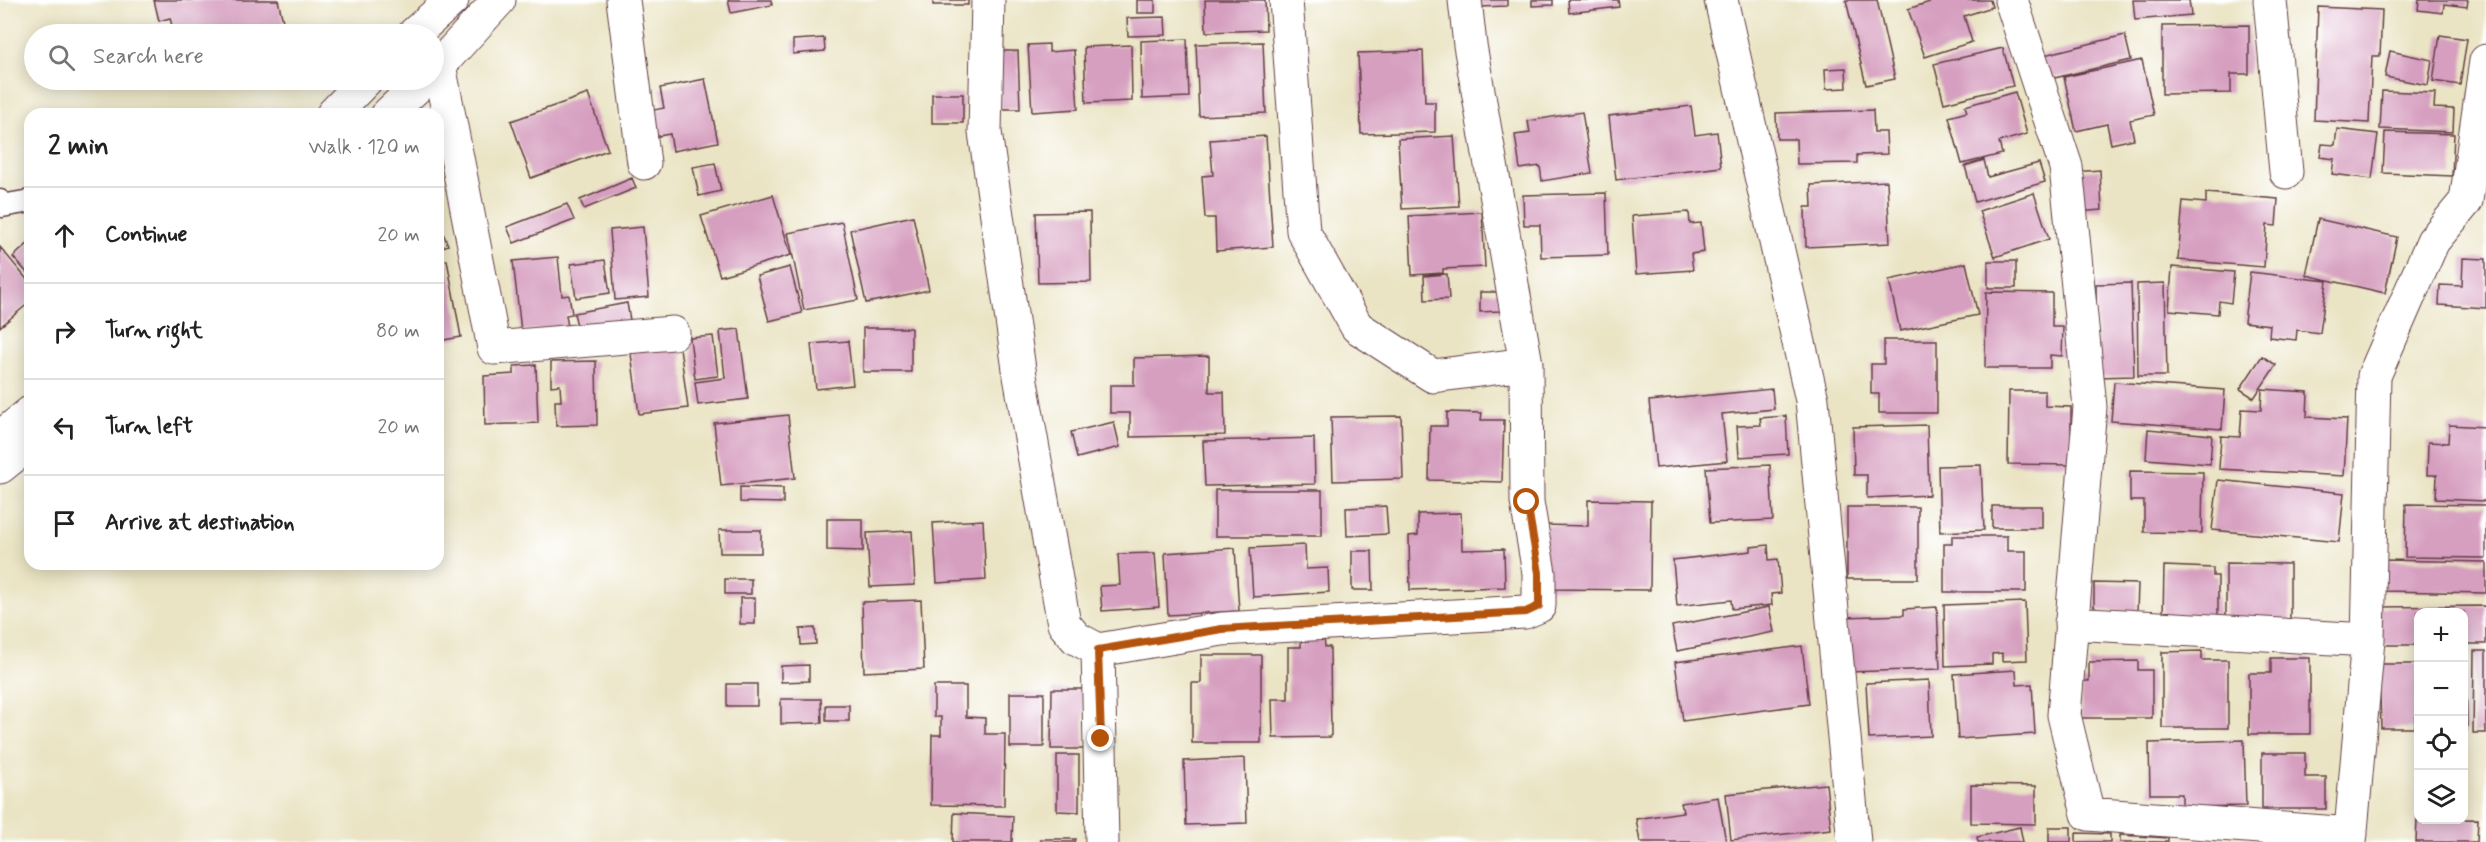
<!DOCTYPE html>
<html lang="en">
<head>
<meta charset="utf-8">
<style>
	:root { --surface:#fff; --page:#f2f2f2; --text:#222; --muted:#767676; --line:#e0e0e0 }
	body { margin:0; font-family:Mynerve,sans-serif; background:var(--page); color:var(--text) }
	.controls { position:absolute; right:18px; bottom:18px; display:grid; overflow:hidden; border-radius:12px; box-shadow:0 3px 15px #0003 }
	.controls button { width:54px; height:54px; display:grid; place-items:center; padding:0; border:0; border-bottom:2px solid var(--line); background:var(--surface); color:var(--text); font:30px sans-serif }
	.stop { position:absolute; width:18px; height:18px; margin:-14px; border:4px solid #b45309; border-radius:50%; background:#fff }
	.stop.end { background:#b45309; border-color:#fff; box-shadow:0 2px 6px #0008 }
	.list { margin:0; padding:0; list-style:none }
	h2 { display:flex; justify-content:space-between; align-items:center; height:78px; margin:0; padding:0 24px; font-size:26px }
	h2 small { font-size:20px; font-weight:400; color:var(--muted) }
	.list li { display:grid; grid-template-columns:39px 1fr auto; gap:18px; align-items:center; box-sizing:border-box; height:96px; padding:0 24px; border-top:2px solid var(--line) }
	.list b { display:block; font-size:22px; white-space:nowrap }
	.list em { font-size:20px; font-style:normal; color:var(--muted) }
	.icon { flex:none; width:33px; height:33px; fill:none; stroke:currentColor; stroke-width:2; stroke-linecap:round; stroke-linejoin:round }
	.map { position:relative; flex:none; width:2486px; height:842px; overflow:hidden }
	.search { position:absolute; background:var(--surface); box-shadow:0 3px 15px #0003; left:24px; top:24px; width:420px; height:66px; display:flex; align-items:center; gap:15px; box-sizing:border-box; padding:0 21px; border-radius:33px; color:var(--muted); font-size:22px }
	.panel { position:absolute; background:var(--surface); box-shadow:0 3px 15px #0003; left:24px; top:108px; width:420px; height:462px; border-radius:18px }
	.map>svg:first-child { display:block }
	.building { fill:#d69ebf }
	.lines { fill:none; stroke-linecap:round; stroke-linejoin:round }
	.lane-casing { stroke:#623d42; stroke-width:25 }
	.street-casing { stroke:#623d42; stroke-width:35 }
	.primary-casing { stroke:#623d42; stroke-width:35 }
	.lane { stroke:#fff; stroke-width:22 }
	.street { stroke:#fff; stroke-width:33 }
	.primary { stroke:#fff; stroke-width:33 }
	.route { stroke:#b45309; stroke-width:8 }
</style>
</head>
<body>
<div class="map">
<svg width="2486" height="842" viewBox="0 0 2486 842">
	<rect width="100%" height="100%" fill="#fff"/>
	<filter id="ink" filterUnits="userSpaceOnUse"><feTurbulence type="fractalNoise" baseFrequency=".0167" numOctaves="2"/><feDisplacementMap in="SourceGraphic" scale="12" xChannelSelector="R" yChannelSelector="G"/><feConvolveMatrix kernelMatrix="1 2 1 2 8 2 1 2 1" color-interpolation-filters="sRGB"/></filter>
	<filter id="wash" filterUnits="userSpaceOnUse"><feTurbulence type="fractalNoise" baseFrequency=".008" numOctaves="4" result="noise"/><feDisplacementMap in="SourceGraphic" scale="24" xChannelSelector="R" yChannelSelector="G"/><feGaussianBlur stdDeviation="1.35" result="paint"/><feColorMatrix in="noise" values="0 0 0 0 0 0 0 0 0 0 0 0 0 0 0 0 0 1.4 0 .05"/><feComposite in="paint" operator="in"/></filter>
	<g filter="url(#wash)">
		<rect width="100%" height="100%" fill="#eae4c4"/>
		<g id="blocks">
			<path class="building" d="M154,0H278L286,34H174L170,18L159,21Z
				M728,0H771L772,5L731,13Z
				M933,0H968V5H933Z
				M1137,0H1155V13H1137Z
				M1205,0H1265L1266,30L1206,32Z
				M1480,0H1507V6L1480,7Z
				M1532,0H1553V5L1532,6Z
				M1568,0H1618L1619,7L1569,13Z
				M1846,0H1877L1895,79L1866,85Z
				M1936,0H1990L1992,7L1964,16L1972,42L1925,57L1908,9Z
				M2133,0H2189L2191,15L2135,20Z
				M2419,0H2468L2467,7L2444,4L2443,13L2418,10Z
				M2318,7L2382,10L2380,56H2372L2369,123L2314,120Z
				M1165,17L1166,35L1128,36L1127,18Z
				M2249,25V74H2231V93L2162,94V26Z
				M2125,35L2131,60L2046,80L2040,56Z
				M2440,35L2467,39L2460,85L2433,81Z
				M824,38L825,51L793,54V40Z
				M1187,39L1189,97L1142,99L1141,41Z
				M1263,42L1266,113L1199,116L1196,44Z
				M1049,44V52L1074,50L1078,109L1032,112L1028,45Z
				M1131,45L1132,101L1086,103L1084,47Z
				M2003,48L2013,86L1944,103L1934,64Z
				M998,51H1018L1020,109H1001Z
				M1423,51L1425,102H1435V132L1361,134L1358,53Z
				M2390,51L2432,60L2428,85L2385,77Z
				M2142,60L2154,115L2130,120L2134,139L2111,144L2107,124L2076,131L2064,77Z
				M1846,68L1847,88L1826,89L1825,69Z
				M705,79L718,142L673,151L670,134L654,137L649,111L664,108L660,88Z
				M2382,91L2435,93L2434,108L2454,109L2453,132L2380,129Z
				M2015,92L2027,134L1999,142L2002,154L1962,164L1949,117L1967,112L1965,106Z
				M588,94L608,150L531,178L511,121Z
				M932,94H963V123H932Z
				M1691,106L1695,135L1717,132L1721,167L1616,180L1609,116Z
				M1873,110L1874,132H1886L1887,154L1857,155V163L1797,164L1796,139H1777L1776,113Z
				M1582,112L1592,173L1542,181L1540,166L1520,169L1515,135L1530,133L1528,121Z
				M2337,129L2378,134L2372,179L2332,174L2334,159L2320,157L2322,144L2335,145Z
				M2385,132L2454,134L2452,176L2383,173Z
				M1266,136L1273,247L1216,251L1215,218H1205L1202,176L1213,175L1210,140Z
				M1454,136L1459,206L1402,209L1398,139Z
				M1984,160L1988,177L2039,163L2045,182L1975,202L1965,166Z
				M715,163L721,191L699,196L693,167Z
				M2100,170L2102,210L2075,212L2073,172Z
				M632,178L636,188L584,209L580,200Z
				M1887,181L1890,243L1806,247L1805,207H1812L1811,185Z
				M1606,193L1608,255L1541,257L1540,225H1524L1523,195Z
				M2034,193L2049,239L1995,257L1979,211Z
				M2206,193L2278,199L2276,226L2267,225L2264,267L2178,260L2183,201L2206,203Z
				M773,195L791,255L720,276L701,216Z
				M567,204L574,220L514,243L507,227Z
				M1090,212L1091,282L1038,283L1036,213Z
				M1482,212L1485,267L1443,269V273L1412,275L1409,216Z
				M1689,212L1690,224L1701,223L1704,252L1691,254L1693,270L1636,274L1632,216Z
				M913,216L929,290L866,303L850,230Z
				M2318,219L2397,237L2385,293L2306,275Z
				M438,221L448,245L438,249Z
				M842,222L858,300L804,310L788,233Z
				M643,227L649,297L615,300L610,230Z
				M30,242V276L13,257Z
				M0,247L30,283V302L0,327Z
				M558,257L562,296L569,295L572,314L566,315L568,327L521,331L513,261Z
				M2463,258L2486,259V308L2439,305L2440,285L2462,286Z
				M447,260L461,337L438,341V261Z
				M605,260L610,293L576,298L571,264Z
				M1988,261H2016V288H1988Z
				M1966,263L1978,315L1900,331L1889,280Z
				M790,267L802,313L769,321L757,276Z
				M2172,267L2234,272L2231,303L2219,301L2218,314L2169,310Z
				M2250,272L2327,281L2320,333L2297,330L2296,340L2269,337L2270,325L2244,322Z
				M1447,274L1449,299L1425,300L1424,276Z
				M2131,283L2134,376L2097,377L2096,284Z
				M2165,283L2167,376H2138L2137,284Z
				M1480,292H1499L1500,311L1480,312Z
				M1986,292L2052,293V327H2063L2062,356L2050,355V368H1985Z
				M627,303L630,320L578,330L574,313Z
				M863,328H911V372H863Z
				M739,329L748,399L698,405L695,382L725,378L720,331Z
				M713,336L718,376L695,379L690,338Z
				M679,340L688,408L639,414L630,346Z
				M1884,340H1937V413H1879V394H1871V364H1884Z
				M848,341L853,385L816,389L811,344Z
				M1209,356V392H1224L1225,435L1130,437V413H1110V385H1134V358Z
				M2262,356L2276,365L2254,398L2240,389Z
				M596,361L597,425L556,426L555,401H561L560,385L551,386V362Z
				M536,365L538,423L485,425L484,376L514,374V366Z
				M2114,382L2225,390L2222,429L2111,421Z
				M1772,389L1774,409L1722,414L1727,461L1656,468L1649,401Z
				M2262,389L2308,392L2307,417L2347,419L2344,476L2219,469L2221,436L2240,437L2242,409L2261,410Z
				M2009,391H2045V406L2071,407V465L2008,464Z
				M1447,412L1482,413L1481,420H1504L1502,482L1429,480L1430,426H1447Z
				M788,415L795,478L721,486L714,423Z
				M1401,416L1403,479L1333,481L1331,417Z
				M1786,416L1788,454L1739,457L1737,426L1761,425L1760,418Z
				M1114,422L1120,447L1077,458L1071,432Z
				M1927,425L1929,495L1867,498V475H1854L1853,427Z
				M2449,425L2486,427V501L2436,499L2437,475H2427L2428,442L2448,443Z
				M2148,429L2212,435L2210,464L2146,459Z
				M1314,438L1315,484L1205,486L1203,441Z
				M1770,465L1773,520L1710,523L1706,468Z
				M1981,465L1984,530L1940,532L1938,466Z
				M2130,471L2203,472L2202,533L2144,532V501H2130Z
				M2218,480L2344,493L2339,542L2212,530Z
				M740,487L783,488V503L740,502Z
				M1215,490H1322V536H1215Z
				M1588,500L1651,501L1650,590L1544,589V525L1588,526Z
				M2406,504L2486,505V558L2405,557Z
				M1386,506L1388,534L1347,536L1346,508Z
				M1992,506H2042V528H1992Z
				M1847,507H1918V579H1847Z
				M1461,513L1462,550L1504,549L1505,587L1410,590L1409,536L1418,535V514Z
				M827,519H863V551L827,550Z
				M983,520L986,580L937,583L933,523Z
				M719,530H761V553H720Z
				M912,531L915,585L870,587L867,533Z
				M1952,536H2007V551H2026V592H1944V544H1952Z
				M1305,545L1306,569L1328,568L1329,592L1253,597L1250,548Z
				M1768,545L1769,560L1778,559L1781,593L1771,594L1772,605L1732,609L1731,600L1677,606L1673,560L1751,551V547Z
				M1235,548L1239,611L1168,615L1165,553Z
				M1352,551H1372L1373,590H1352Z
				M1155,553L1159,607L1102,611L1100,586L1120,585L1118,554Z
				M2384,560L2486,562V593L2383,591Z
				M2226,563L2290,564V622L2226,621Z
				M2164,566L2213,568V576H2218V618L2163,617Z
				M725,579H751V594H725Z
				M2094,583L2138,584L2137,612L2094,610Z
				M740,598H755V624H740Z
				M921,600L924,669L864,672L862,602Z
				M2025,602L2027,660L2002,661V653L1992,654V664L1945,666L1944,605Z
				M2486,606V644H2464V612H2418V645H2375V607Z
				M1769,607L1774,632L1677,651L1672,626Z
				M1937,607L1940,669L1847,672L1845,617L1904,615V609Z
				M815,628L816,644L801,645L800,629Z
				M1301,636H1324L1325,647H1330L1331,737L1273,738L1272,699H1288V647H1301Z
				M1802,646L1809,704L1683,721L1675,662Z
				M2202,651V660H2228V728H2162V652Z
				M2474,651H2486V733H2473Z
				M1201,655H1261V743H1192V683H1201Z
				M2271,658H2310V734H2249V673H2271Z
				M2138,661V670H2152V718H2081V681H2089V662Z
				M2464,663H2466L2467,731H2464Z
				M2379,664H2418V716L2415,717V728H2381Z
				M809,665V681L781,682V666Z
				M2016,670L2017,685L2032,684L2035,734L1958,739L1954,674Z
				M1929,680L1931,736L1869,739L1866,683Z
				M727,684H757V706H727Z
				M934,686H966V717L985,718V734H1005L1004,806L931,805L932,735H941V717H934Z
				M1052,689H1084V749H1051Z
				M1010,693H1044V747H1010Z
				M781,699H821L822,723L781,724Z
				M826,705H849V721H826Z
				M2244,740L2246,806L2182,807V794H2150L2149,743Z
				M2262,753H2305V777H2326V809H2262Z
				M1057,755H1079V812L1057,811Z
				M1245,758L1247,823L1186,825L1184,761Z
				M1826,784L1831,829L1731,840L1726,794Z
				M1971,785L2036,786V824L1971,823Z
				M1718,797L1726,842H1640L1636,819L1683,812L1681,803Z
				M954,813L1013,816L1012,842H953Z
				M2478,819L2477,842H2416L2417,820Z
				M2020,827L2023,842H1978L1977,837Z
				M2049,827H2071V842H2049Z
				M2076,833L2110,834V842H2076Z
				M2120,835L2168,838V842H2120Z
				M1040,839H1076L1075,842H1040Z"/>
		</g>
	</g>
	<g filter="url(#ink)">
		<use href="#blocks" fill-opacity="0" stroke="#623d42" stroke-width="1.5"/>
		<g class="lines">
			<defs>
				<path id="lane" d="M0,201L2,206L30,201"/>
				<path id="street" d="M623,0L644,163
					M988,0L985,132L1020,376L1064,624L1076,638L1098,650L1222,629L1525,612L1539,606V573L1527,502L1526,364L1470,45L1465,0
					M1286,0L1303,231L1357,327L1433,376L1526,364
					M1721,0L1812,400L1854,842
					M2011,0L2066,167L2090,407L2064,715L2088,814L2351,834
					M2270,0L2286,172
					M439,65L494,348L673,333
					M2071,623L2368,640
					M1098,650L1102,842
					M2350,842L2368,640L2374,376L2433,241L2466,201L2486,61"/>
				<path id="primary" d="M414,34L452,0
					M434,71L499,0
					M333,114L366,80
					M388,114L424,80
					M0,438L30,413
					M0,467L30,443"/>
			</defs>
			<use href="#lane" class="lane-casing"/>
			<use href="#street" class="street-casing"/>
			<use href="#primary" class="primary-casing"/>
			<use href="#lane" class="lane"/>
			<use href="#street" class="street"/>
			<use href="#primary" class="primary"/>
		</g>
	</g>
	<g class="lines" filter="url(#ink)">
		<path class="route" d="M1101,739L1098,650L1222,629L1526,612L1539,606V573L1527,502"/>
	</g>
</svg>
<div class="controls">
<button>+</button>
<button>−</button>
<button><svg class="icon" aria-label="locate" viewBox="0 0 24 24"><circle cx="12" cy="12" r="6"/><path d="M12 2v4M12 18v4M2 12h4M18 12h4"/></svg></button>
<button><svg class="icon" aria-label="layers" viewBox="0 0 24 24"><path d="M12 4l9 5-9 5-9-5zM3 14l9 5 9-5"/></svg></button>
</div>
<div class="stop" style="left:1527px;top:502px"></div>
<div class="stop end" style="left:1101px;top:739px"></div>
<div class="search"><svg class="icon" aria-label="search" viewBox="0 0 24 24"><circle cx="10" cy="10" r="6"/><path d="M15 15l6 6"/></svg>Search here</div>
<section class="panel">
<h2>2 min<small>Walk · 120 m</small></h2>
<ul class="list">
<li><svg class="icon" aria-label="ahead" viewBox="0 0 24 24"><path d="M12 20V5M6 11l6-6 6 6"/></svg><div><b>Continue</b></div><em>20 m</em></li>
<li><svg class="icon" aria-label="right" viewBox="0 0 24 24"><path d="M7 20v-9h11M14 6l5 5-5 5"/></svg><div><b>Turn right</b></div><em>80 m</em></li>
<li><svg class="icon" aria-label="left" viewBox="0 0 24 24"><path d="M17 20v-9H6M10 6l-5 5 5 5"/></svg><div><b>Turn left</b></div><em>20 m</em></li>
<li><svg class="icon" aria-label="arrive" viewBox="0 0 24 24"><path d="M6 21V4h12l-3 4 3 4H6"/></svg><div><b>Arrive at destination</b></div></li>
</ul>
</section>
</div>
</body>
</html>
